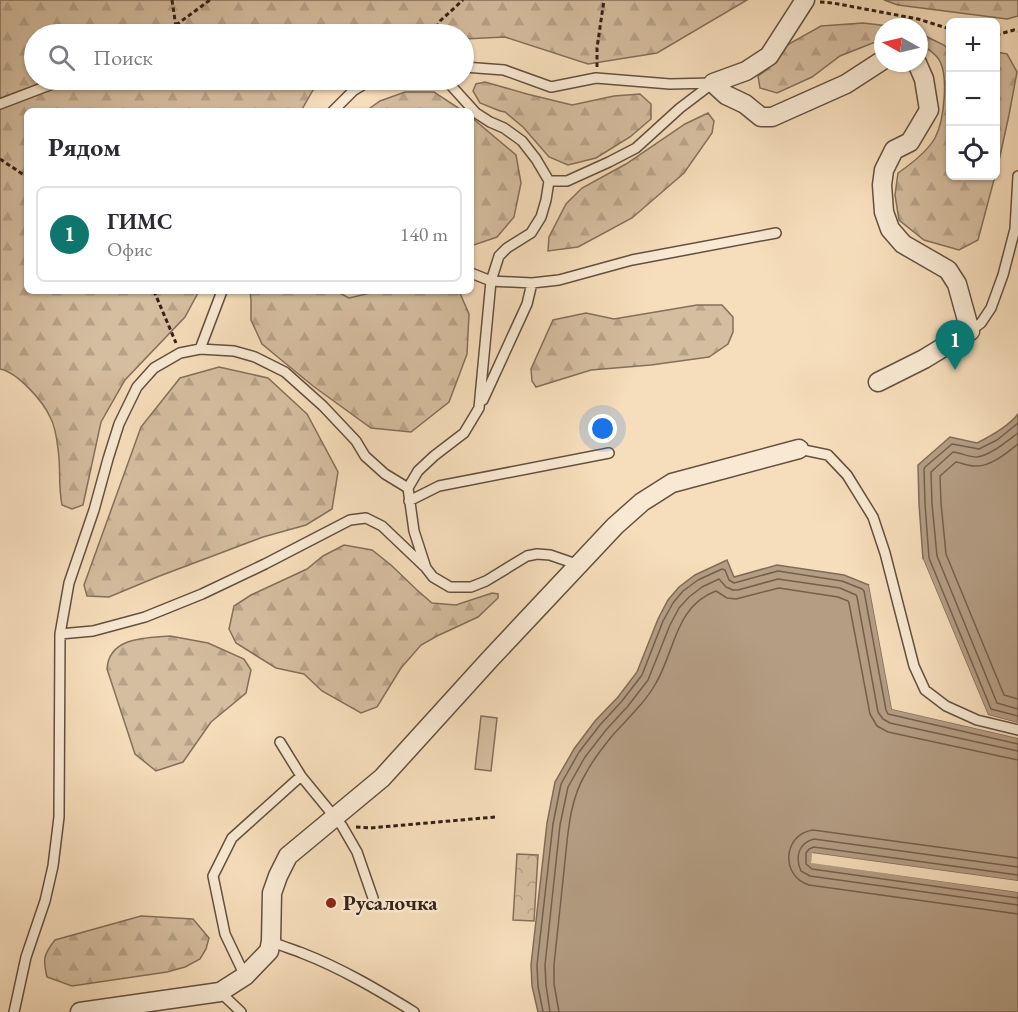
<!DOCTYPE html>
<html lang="ru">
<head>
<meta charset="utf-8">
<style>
	:root { --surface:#fff; --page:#f2f2f3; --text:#2b2b33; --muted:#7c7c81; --line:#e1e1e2; --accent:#0f766e }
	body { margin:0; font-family:"EB Garamond",serif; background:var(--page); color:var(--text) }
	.controls { position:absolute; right:18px; top:18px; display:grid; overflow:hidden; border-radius:9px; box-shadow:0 2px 4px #0004 }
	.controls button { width:54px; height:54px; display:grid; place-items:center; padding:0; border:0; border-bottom:2px solid var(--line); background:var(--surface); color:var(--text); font:30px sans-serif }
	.compass { position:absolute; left:874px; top:18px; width:54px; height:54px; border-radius:50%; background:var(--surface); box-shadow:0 2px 4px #0004; rotate:278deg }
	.you { position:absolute; left:603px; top:429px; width:21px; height:21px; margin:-15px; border:4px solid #fff; border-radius:50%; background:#1a73e8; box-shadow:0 0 0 9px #1a73e833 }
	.badge { display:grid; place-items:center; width:39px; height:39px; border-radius:50%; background:var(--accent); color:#fff; font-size:20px; font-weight:700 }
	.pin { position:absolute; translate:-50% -50px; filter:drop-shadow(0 2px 3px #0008) }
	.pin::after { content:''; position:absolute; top:32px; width:21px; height:18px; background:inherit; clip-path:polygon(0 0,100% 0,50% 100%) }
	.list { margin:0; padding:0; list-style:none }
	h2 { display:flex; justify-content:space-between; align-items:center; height:78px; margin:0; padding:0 24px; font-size:26px }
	h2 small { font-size:20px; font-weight:400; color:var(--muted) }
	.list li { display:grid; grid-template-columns:39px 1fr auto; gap:18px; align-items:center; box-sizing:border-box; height:96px; margin:0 12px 12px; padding:0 12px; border:2px solid var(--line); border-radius:9px }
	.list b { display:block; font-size:22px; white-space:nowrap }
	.list p { margin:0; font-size:20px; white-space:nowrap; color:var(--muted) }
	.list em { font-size:20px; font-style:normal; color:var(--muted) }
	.icon { flex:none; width:33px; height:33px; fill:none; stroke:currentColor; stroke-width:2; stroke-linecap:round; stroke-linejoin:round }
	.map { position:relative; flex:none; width:1018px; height:1012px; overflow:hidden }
	.search { position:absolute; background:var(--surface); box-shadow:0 2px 4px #0004; left:24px; top:24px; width:450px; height:66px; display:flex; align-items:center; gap:15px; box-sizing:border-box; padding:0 21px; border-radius:33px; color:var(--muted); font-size:22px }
	.panel { position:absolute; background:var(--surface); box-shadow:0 2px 4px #0004; left:24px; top:108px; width:450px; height:186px; border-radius:9px }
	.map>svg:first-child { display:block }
	.forest { fill:url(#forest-firs); stroke:#846f5a; stroke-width:1.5 }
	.park { fill:url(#park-crowns); stroke:#846f5a; stroke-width:1.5 }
	.pitch { fill:#d5bd9f; stroke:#846f5a; stroke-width:1.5 }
	.water { fill:#b49d83; stroke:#816b57; stroke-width:1.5 }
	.pier { fill:#f6ddbb }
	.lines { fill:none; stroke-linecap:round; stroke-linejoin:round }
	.shore { stroke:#745f4c; stroke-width:1.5 }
	.lane-casing { stroke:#64503f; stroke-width:12 }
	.street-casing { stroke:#64503f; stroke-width:21 }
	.path { stroke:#342116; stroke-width:3; stroke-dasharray:4.5 3; stroke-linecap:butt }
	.lane { stroke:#f9e9d3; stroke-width:9 }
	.street { stroke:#f9e9d3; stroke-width:18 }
	.poi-dot { fill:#8f2418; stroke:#f9e9d3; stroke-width:2 }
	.labels { text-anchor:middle; stroke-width:5; stroke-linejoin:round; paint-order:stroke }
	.poi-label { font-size:21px; font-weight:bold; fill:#342116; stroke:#f9e9d3; text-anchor:start }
</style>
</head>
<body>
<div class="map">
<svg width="1018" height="1012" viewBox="0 0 1018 1012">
	<defs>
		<pattern id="forest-firs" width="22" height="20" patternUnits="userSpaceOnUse" patternTransform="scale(1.5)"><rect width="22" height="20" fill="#d5bd9f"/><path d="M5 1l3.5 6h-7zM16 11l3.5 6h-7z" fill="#b7a288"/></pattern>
		<pattern id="park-crowns" width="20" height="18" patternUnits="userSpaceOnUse" patternTransform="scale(1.5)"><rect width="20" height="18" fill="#d5bd9f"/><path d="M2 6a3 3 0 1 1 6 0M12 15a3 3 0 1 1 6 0" fill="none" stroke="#b7a288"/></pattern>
	</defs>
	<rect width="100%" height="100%" fill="#f6ddbb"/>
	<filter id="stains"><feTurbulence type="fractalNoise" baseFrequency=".00333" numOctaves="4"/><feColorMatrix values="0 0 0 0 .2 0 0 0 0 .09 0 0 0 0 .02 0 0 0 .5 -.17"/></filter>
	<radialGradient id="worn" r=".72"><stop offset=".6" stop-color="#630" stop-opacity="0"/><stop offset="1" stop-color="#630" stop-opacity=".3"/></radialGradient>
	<path class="forest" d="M0,0H747L657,53L588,64L505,37L464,39V34H34V80H329L313,90L301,111H27V291H199L185,317L125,380L101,422L83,505L72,509L62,505C58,486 61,468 58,449C57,440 54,424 50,417C43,401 17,372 0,369Z
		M884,0H1018V16L1007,19L898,5Z
		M863,23L898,27H883V39L840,56L812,77L777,93L760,88L758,76L768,69L787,45L821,26Z
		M919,33L944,45L950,51V176H995L978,240L959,250L924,240L899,220L895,195L898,173C911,164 927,152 935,138C944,121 950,72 937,57C932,51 925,47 919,42Z
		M996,52L1007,54L1017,72L1009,115L996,174Z
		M485,82L527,94L572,105L614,96L640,94L651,104V119L630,137L596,158L568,165L549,157L523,127L505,112L500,111L480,103L473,91L476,84Z
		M405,92H434L463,111H366L380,101Z
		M708,113L714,121L712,133L684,173L632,218L578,247L548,251L549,237L566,204L582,188L626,164L685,124Z
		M471,117L516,155L521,183L514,217L497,237L471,246Z
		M250,291H336L349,298L379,291H459L469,314L467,354L449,402L411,432L371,428L313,386L262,344L251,320V300Z
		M697,305H722L733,317V332L728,344L709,357L651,365L591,370L536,387L532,381L531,369L553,320L586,313L614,319Z
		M219,367L268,378L307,414L338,472L332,509L306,525L263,537L157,577L109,597L87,596L84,585L141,427L180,378Z
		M344,545L372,550L391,565L417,590L432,603L456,605L492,593L498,594V598L478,617L437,636L421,645L401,668L377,707L361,713L322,691L304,674L276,668L236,643L229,629L234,606L251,595L307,569L323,556Z
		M170,636L208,643L244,659L251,670L246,693L211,722L183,762L156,771L135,754L107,669C109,637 145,638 170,636Z
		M141,916L193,919L209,938L206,949L200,959L185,967L167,972L72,986L47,977C43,960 43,955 55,940Z"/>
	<path class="park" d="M517,854L538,855L534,921L513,920Z"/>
	<path class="pitch" d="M481,716L497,718L491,771L475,769Z"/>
	<path class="water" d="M1018,414V723L988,715L923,559L919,504L918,465L950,437L977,443C991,436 1008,427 1018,414Z
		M727,560L734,577L777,565L844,575L869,585L892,709L1018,738V881L813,853L812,862L1018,892V1012H538L532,986L531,965L547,823L555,782L574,749L595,721L618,697L637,672L658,619L668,600L679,587L695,575Z"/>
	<path class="pier" d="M923,559L988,715L1018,723V726L985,717L921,561Z
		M871,584L894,707L1018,735V738L892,709L869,585Z
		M812,853L1018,881V884L815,856V860L1018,889V892L811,863Z"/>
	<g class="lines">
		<path class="shore" d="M1018,423L997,440L979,449L952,444L925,467L924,469L925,504L929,558L991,709L1018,716
			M1018,433C1008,440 990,456 977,457C969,457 961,453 953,452L931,472L932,504L937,556L997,703L1018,709
			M1018,444C1007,453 990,467 975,466C968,466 962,463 956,462L940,476L941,503L946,554L1004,695L1018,699
			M1018,858L813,830C783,834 780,876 809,885L1018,914
			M1018,867L814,839C798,843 795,858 801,871L810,876L1018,905
			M1018,875L814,847L809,849L806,853V864L812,869L1018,898
			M543,1012L538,986L537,965L553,824L561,784L579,752L600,725L622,701L642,675L663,621L673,603L683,591L698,580L722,569L725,570L729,580L734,583L778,571L842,581L862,589L864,591L886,710L888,714L1018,744
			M550,1012L546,985L545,965L560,825L568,787L585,757L606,730L628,706L648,680L670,625L679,608L689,597L702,587L719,579L726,587L733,590H738L778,579L840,588L856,595L857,597L878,712L883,719L890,723L1018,751
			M559,1012L554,984V965C558,930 561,896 565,861C568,831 570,799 586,773C593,760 603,747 612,736C627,719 645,703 656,683C675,651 675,606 716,591L727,598L736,599L779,588L838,597L848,601L849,603L870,714L877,726L888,732L1018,760"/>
		<defs>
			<path id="lane" d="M464,67L504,70L551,87L596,78L670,84L713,83
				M446,80L476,113L490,122L504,128L522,141L536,159L549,181L546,200L541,217L531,233L507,248L499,256L491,281L471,273
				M0,104L63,80
				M333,111L353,91L371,80
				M549,181H567L609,162L636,148L680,108L713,83
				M970,331L981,323L991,308L1003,275L1015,229L1018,176
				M200,349L222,291
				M483,400L527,304L532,283
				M799,449L828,455L847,475L873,517L885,553L914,666L925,690L946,706L977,720L1018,730
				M409,501L439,486L609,453
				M579,565L550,555L537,554L527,556L486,581L471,587H450L433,577L426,568L414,531L408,488L418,471L434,456L464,433L479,408L491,281L532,283L559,280L632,260L776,233
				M60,634L93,631L145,617L202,594L265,564L350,520L366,518L382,526L424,566
				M280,742L301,776L342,826L357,852L373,898
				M271,941C281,946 292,949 302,953C341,968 378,990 414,1012
				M245,976L225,934L213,876L232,838L301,776
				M220,992L241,1012
				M14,1012L26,957L45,901L53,866L59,817L60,634L69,583L94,510L108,459L119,424L137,387L154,368L180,353L200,349L234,351L255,357L285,372L323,406L356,441L365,456L385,474L408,488"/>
			<path id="street" d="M805,0L769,56L746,71L713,83L726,95L745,104L761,117H772L846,84L883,60
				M878,382L924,359L970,331L957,284L948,270L903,244L890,229L884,212L882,185L884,170L894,150L910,142L929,110L924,79L917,63
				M80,1012L220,992L245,976L269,951L271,941L272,893L278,876L288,856L382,778L491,658L615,526L642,502L672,483L799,449"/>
		</defs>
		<use href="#lane" class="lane-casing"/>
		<use href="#street" class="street-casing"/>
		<path class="path" d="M172,0L177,34
			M820,2L833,3L918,19L950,29
			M176,25L210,0
			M432,34L440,21L463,0
			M996,35L1014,30L1018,31
			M597,67V48L604,0
			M0,159L27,177
			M154,291L176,343
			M356,827L370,828L495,817"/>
		<use href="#lane" class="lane"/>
		<use href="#street" class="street"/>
	</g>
	<circle class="poi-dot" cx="331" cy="903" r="6"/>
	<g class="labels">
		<g class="poi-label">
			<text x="343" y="910">Русалочка</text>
		</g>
	</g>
	<rect width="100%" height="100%" filter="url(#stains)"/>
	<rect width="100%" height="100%" fill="url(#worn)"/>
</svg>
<div class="controls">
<button>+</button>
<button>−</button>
<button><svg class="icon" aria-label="locate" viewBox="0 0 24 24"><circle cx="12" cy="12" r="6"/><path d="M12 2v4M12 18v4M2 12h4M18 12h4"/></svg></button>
</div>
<svg class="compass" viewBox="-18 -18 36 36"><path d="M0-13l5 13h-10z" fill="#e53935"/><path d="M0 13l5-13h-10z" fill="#7c7c81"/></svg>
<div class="you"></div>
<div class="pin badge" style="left:955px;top:370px">1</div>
<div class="search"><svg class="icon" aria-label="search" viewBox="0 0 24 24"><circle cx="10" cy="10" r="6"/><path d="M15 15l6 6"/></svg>Поиск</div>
<section class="panel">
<h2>Рядом<small></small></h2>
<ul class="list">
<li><span class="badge">1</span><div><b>ГИМС</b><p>Офис</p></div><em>140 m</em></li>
</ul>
</section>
</div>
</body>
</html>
